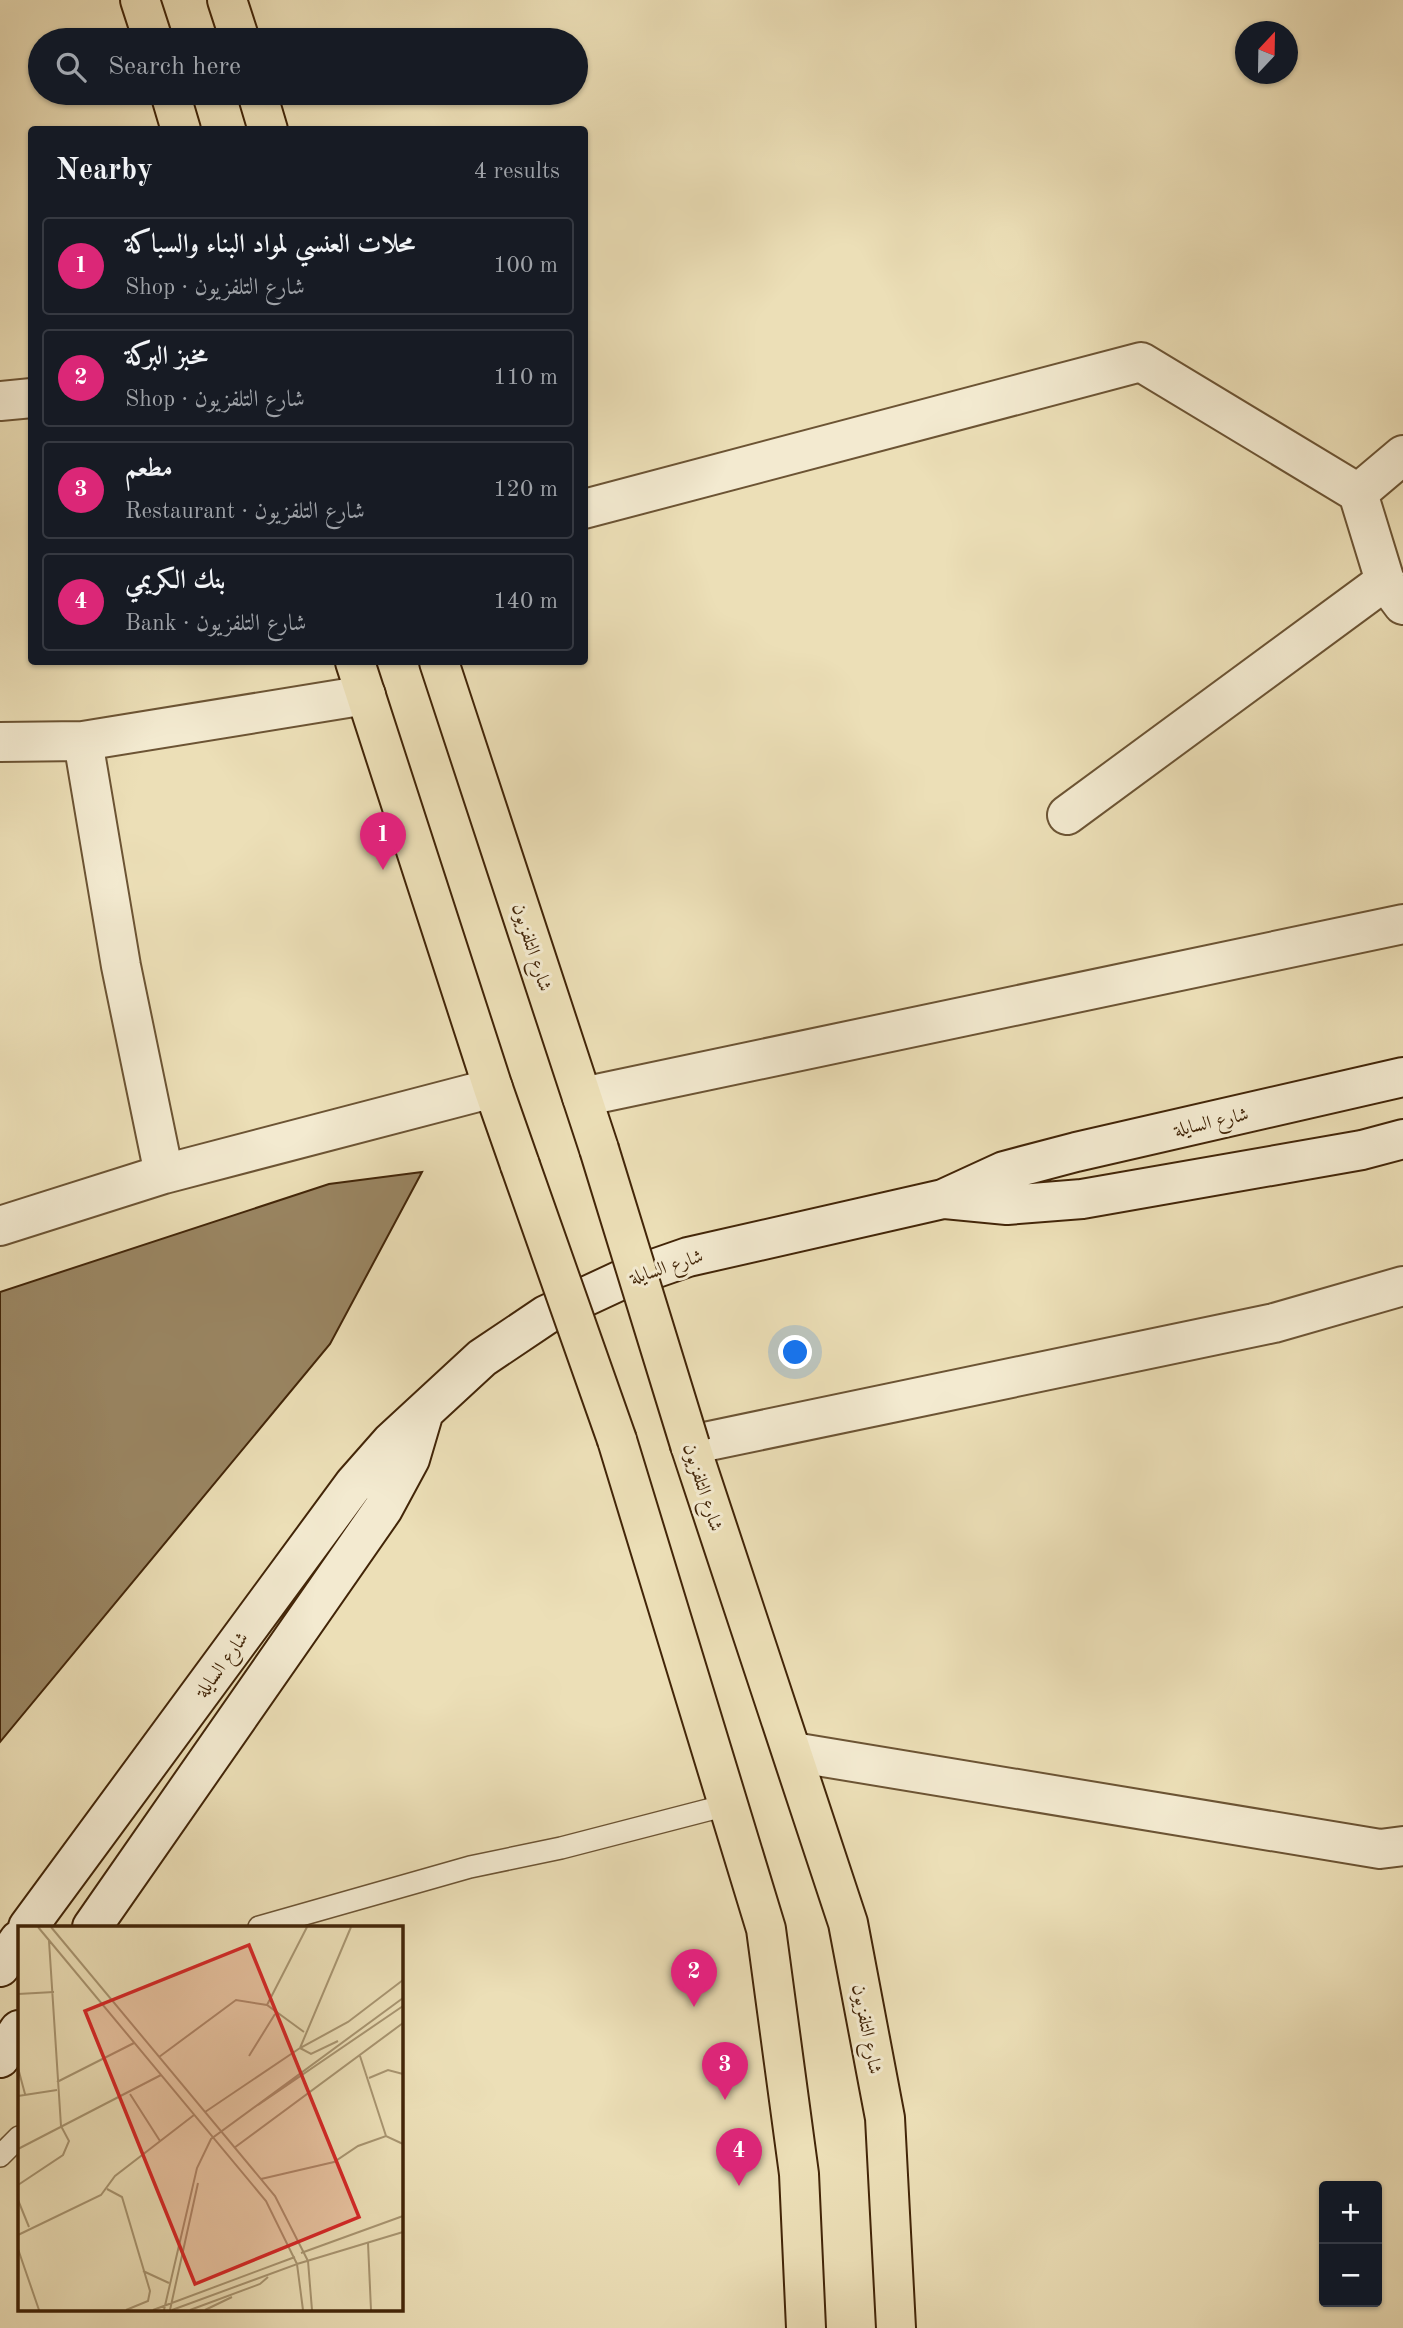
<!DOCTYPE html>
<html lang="en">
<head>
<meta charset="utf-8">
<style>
	:root { --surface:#171b24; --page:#242831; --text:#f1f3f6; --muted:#9ea1a6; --line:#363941; --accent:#db2777 }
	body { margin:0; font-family:"Old Standard TT",Amiri,serif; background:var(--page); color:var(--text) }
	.controls { position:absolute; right:21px; bottom:21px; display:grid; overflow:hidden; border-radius:7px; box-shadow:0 2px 5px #0004 }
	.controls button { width:63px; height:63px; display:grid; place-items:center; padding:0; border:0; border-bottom:2px solid var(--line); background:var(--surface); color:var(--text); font:35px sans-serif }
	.compass { position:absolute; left:1235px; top:21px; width:63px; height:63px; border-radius:50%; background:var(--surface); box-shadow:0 2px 5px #0004; rotate:22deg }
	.you { position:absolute; left:796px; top:1353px; width:24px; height:24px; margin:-18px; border:5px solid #fff; border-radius:50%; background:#1a73e8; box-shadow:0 0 0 10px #1a73e833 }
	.badge { display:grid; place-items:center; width:46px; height:46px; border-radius:50%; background:var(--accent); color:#fff; font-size:23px; font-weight:700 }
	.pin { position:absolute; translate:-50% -58px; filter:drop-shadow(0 2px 4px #0008) }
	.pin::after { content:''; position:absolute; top:37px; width:24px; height:21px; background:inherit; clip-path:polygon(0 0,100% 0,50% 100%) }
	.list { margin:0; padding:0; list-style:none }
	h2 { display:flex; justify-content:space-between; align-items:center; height:91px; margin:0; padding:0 28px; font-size:30px }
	h2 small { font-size:23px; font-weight:400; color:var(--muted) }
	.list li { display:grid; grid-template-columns:46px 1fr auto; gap:21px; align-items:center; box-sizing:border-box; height:98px; margin:0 14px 14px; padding:0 14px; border:2px solid var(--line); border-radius:7px }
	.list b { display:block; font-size:26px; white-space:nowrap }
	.list p { margin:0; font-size:23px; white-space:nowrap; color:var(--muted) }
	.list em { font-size:23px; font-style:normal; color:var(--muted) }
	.icon { flex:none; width:38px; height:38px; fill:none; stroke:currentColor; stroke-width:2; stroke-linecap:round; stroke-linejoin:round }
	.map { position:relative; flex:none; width:1403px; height:2328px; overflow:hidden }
	.search { position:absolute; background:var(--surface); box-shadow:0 2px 5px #0004; left:28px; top:28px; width:560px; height:77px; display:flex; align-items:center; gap:18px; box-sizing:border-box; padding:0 24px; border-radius:38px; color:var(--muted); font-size:26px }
	.panel { position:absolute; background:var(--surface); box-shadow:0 2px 5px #0004; left:28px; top:126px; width:560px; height:539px; border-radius:7px }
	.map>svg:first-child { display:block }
	.building { fill:#9a8663; stroke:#422508; stroke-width:2 }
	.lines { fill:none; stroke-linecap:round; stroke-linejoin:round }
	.service-casing { stroke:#6c5434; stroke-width:24 }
	.minor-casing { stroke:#6c5434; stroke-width:42 }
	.secondary-casing { stroke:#422508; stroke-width:42 }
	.primary-casing { stroke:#422508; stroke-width:42 }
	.service { stroke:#f3ead0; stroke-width:21 }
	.minor { stroke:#f3ead0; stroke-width:38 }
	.secondary { stroke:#f3ead0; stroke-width:38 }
	.primary { stroke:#ecdfb7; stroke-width:38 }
	.primary-bridge-casing { stroke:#422508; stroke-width:42; stroke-linecap:butt }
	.primary-bridge { stroke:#ecdfb7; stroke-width:38 }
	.labels { text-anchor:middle; stroke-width:6; stroke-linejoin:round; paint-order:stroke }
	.street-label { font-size:19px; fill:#422508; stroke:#f3ead0 }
	.inset-road { fill:none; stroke:#a89571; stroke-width:2 }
	.view { fill:#d62828; fill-opacity:0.15; stroke:#d62828; stroke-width:3.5 }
	.inset-edge { fill:none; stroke:#422508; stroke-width:3.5 }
</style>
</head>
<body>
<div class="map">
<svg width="1403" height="2328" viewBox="0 0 1403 2328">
	<rect width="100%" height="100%" fill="#ecdfb7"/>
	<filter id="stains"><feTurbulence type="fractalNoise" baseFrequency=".00286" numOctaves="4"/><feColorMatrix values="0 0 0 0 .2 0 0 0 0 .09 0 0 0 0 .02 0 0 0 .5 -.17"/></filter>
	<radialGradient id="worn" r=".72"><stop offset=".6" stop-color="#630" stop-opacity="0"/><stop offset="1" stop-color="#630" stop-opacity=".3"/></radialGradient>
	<path class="building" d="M422,1172L330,1344L0,1742V1292L329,1184Z"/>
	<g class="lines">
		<defs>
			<path id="service" d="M259,1927L470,1867L561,1848L727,1805
				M0,2156L19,2137"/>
			<path id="minor" d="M0,401L32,398
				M1358,493L1403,455
				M584,509L1141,362L1358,493L1385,581L1403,605
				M83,741L121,966L164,1174
				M0,742L83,741L366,695
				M1067,815L1385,581
				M582,1097L1403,924
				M0,1226L164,1174L493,1088
				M690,1445L1274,1323L1403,1286
				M793,1752L1380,1849L1403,1846"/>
			<path id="secondary" d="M945,1199L1007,1205L1082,1199L1362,1150L1403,1139
				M28,1927L354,1484L391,1442L482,1358L546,1315L619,1281L688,1257L943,1199L1004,1171L1076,1152L1403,1077
				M92,1927L383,1509L410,1459L423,1415
				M0,1967L19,1940
				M0,2058L19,2030"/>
			<path id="primary" d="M140,0L153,40
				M227,0L240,40
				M170,93L181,130
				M257,93L268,130
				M355,662L493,1088L520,1165
				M439,662L599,1149
				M617,1440L766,1929L799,2174L806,2328
				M690,1445L848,1923L885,2118L896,2328"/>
		</defs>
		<use href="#service" class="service-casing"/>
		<use href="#minor" class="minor-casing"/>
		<use href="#secondary" class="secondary-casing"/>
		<use href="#primary" class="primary-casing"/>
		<use href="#service" class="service"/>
		<use href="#minor" class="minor"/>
		<use href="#secondary" class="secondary"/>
		<use href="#primary" class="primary"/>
		<defs>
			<path id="primary-bridge" d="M599,1149L690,1445
				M520,1165L617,1440"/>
		</defs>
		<use href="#primary-bridge" class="primary-bridge-casing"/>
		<use href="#primary-bridge" class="primary-bridge"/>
	</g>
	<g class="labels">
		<g class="street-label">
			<text transform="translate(533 947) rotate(72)" y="7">شارع التلفزيون</text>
			<text transform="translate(1211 1121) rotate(-13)" y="7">شارع السايلة</text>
			<text transform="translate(666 1266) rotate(-18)" y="7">شارع السايلة</text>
			<text transform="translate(704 1487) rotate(72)" y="7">شارع التلفزيون</text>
			<text transform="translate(221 1664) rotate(-54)" y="7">شارع السايلة</text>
			<text transform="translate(868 2029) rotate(79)" y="7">شارع التلفزيون</text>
		</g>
	</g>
	<g transform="translate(18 1926)">
		<rect width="385" height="385" fill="#ecdfb7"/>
		<path class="inset-road" d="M20,1L248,275L279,338L385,306M33,1L257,270L290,335M0,68L36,66M249,79L289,1M282,122L333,1M282,122L293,128L320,115M231,130L257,88M342,130L368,210M141,131L218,74L249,79L286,106M0,142L7,168M351,152L370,144L385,148M39,156L116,117M112,168L142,215M0,170L39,164M240,179L385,80M187,186L282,122L330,96L385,54M216,222L385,97M0,223L143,149M243,253L316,236L340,220L368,210L385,218M0,259L45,229L51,215L43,200L31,15M89,263L104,271L132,365L130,375L108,384M0,274L11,301M0,309L83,269L97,250L176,189M350,317L353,384M0,323L21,384M283,327L385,290M290,335L294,384M125,345L151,357M135,384L277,331M146,384L179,242L193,213L385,72M152,384L180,257M154,384L279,338L285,384M172,384L242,358L250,351M187,384L214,371"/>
		<path class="view" d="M231,19L341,291L177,358L67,85Z"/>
		<rect width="385" height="385" class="inset-edge"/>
	</g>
	<rect width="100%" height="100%" filter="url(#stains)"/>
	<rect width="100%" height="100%" fill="url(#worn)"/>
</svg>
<div class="controls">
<button>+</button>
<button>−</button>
</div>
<svg class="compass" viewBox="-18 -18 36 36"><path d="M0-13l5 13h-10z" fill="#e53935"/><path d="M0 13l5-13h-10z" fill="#9ea1a6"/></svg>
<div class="you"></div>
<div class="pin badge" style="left:383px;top:870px">1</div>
<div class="pin badge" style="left:694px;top:2007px">2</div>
<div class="pin badge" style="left:725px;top:2100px">3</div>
<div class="pin badge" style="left:739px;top:2186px">4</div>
<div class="search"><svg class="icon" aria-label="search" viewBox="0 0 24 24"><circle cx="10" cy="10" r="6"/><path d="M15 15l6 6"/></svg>Search here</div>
<section class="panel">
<h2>Nearby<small>4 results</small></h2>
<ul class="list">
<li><span class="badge">1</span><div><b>محلات العنسي لمواد البناء والسباكة</b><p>Shop · شارع التلفزيون</p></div><em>100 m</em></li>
<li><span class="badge">2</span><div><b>مخبز البركة</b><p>Shop · شارع التلفزيون</p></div><em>110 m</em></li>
<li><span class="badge">3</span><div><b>مطعم</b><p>Restaurant · شارع التلفزيون</p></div><em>120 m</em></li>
<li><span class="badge">4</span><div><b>بنك الكريمي</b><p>Bank · شارع التلفزيون</p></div><em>140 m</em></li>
</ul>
</section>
</div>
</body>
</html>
